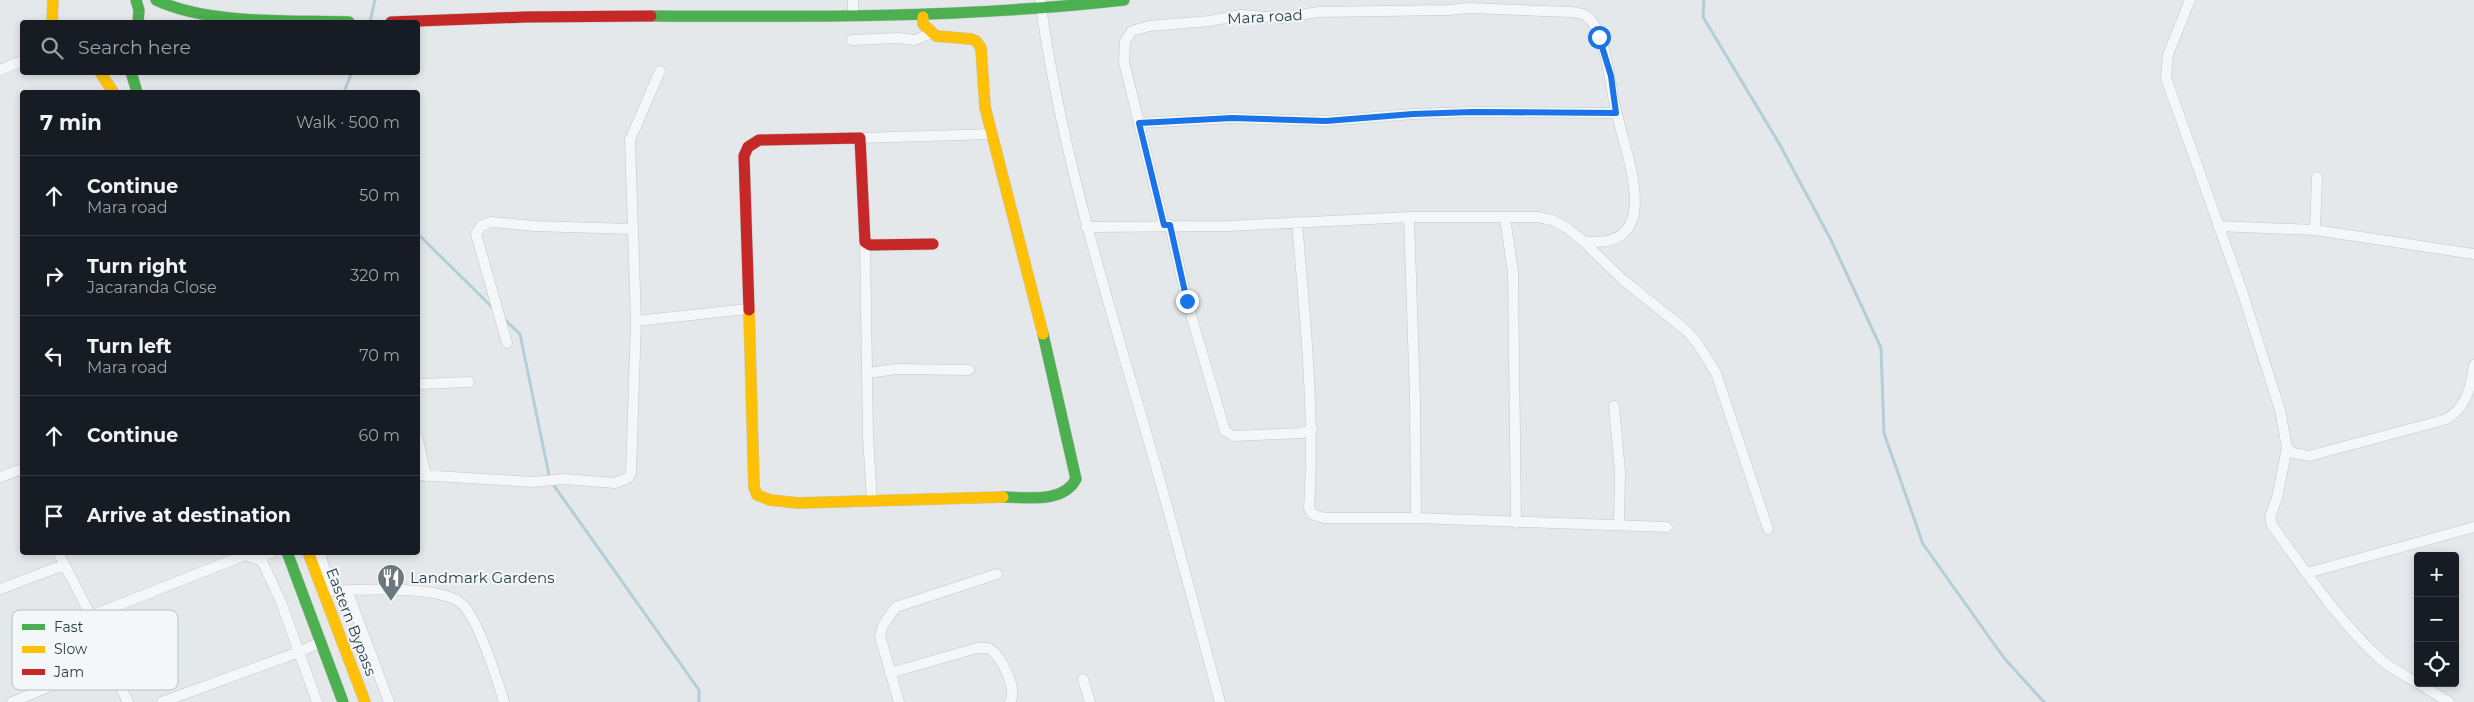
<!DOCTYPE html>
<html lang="en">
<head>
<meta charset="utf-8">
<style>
	:root { --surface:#171b24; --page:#242831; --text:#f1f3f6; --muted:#9ea1a6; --line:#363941 }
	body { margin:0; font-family:Montserrat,sans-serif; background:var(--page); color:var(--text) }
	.controls { position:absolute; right:15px; bottom:15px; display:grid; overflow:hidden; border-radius:5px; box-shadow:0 2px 8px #0003 }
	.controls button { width:45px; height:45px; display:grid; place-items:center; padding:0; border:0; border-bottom:1px solid var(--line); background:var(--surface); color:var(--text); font:25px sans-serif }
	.stop { position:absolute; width:15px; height:15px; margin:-11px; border:4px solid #1a73e8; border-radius:50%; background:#fff }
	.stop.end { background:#1a73e8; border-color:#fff; box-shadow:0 1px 5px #0008 }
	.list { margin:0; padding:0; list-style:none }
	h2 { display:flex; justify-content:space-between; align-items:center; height:65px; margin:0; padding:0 20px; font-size:21px }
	h2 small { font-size:16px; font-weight:400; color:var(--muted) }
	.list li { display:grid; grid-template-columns:32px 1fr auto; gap:15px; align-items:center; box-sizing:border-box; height:80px; padding:0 20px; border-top:1px solid var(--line) }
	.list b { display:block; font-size:19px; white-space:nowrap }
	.list p { margin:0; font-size:16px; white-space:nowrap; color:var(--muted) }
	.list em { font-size:16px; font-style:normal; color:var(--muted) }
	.icon { flex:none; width:28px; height:28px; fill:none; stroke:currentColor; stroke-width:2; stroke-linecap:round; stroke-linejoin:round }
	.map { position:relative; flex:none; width:2474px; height:702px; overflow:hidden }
	.search { position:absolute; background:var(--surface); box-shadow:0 2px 8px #0003; left:20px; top:20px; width:400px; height:55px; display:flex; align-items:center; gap:12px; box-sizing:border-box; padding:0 18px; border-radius:5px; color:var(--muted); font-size:19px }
	.panel { position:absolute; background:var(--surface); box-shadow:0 2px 8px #0003; left:20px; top:90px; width:400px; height:465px; border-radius:5px }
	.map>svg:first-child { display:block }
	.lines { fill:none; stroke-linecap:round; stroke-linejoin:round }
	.stream { stroke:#b2ced6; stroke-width:3 }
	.street-casing { stroke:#c3c6c8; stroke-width:11 }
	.fast-casing { stroke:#c3c6c8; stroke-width:12 }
	.slow-casing { stroke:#c3c6c8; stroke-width:12 }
	.jam-casing { stroke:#c3c6c8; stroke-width:12 }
	.street { stroke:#f4f6f7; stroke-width:10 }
	.fast { stroke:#4caf50; stroke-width:11 }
	.slow { stroke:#ffc107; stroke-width:11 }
	.jam { stroke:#c62828; stroke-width:11 }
	.route { stroke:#1a73e8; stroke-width:6 }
	.labels { text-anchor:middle; stroke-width:4; stroke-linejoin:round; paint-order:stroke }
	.street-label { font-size:15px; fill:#293c46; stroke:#f3f7f9 }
	.poi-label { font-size:15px; fill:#293c46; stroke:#f3f7f9; text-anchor:start }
	.key { fill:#f3f7f9; stroke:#b6bfc3; stroke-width:1 }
	.key-label { font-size:14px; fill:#293c46 }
</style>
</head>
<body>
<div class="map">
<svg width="2474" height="702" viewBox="0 0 2474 702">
	<rect width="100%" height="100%" fill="#e5e8ea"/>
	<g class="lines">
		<path class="stream" d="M1704,0L1703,17L1780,145L1831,240L1881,348L1884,433L1923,544L2004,658L2044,702
			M370,22L375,0
			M344,92L352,72
			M418,234L493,308
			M503,318L520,334L550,480L699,690V702"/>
		<defs>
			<path id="street" d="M1040,0C1060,145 1103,285 1144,425C1171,517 1195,610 1220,702
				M2190,0L2168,55L2166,78L2241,288L2280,410L2287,448L2277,498L2270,517L2272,525C2304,570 2338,620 2379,658C2390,668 2404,675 2418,683
				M853,16V0
				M852,40L898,38L915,40L932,33
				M0,70L22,61
				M1139,123L1232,118L1326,121L1413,114L1472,112L1616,113
				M860,138L992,134
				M1409,217L1415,399L1416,518
				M1505,218L1513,272L1516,523
				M1297,222C1305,317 1315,412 1309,508L1312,514L1324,518H1416L1667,527
				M1164,225L1124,62L1125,41L1132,31L1149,26L1209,21L1241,15L1282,18L1318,12L1449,10L1469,8L1570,12C1582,13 1589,15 1595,26C1609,53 1609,85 1617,114C1627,159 1666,252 1583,241
				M1170,225L1187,301L1225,431L1234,436L1302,433L1312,429
				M2218,226L2315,230L2474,254
				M1086,227L1228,226L1409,217H1538L1552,220L1567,228L1583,241L1622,279L1687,331L1698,344L1716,373L1768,529
				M2315,230L2317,177
				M865,242L868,436L872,501
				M636,321L630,140L660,71
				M507,343L476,234L481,226L491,222L534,226L632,229
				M868,373L896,369L969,370
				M418,386L419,384L469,382
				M1614,406L1620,472L1619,523
				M418,440L426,476
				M2287,448L2293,453L2309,456L2447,419C2467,406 2471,387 2474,365
				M418,475L533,482L564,479L615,483L628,478L631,473L636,321L747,309
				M0,477L22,469
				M58,552L91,616L245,555L262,561L281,602L299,652L162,702
				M320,552L330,590
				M257,558L272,552
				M2307,573L2474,527
				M0,589L64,565
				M347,590L389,702
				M322,591C352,590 441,584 462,604C478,619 497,679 504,702
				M108,662L128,702
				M890,673L977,648H988C1001,654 1018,689 1010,702
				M1083,679L1090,702
				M2418,683L2449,702
				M12,702L108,662L91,616
				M317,702L299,652L321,642
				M899,702L880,636L883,625L896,607L997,574"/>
			<path id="fast" d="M136,0L139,10L138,22
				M156,0C209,25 290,20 349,22
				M651,16C809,17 967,18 1124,0
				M131,72L137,92
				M1003,497C1026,497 1063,504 1076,479L1043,334
				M287,552L343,702"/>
			<path id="slow" d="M923,17V24L936,36L971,39L976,41L981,48L985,107L1043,334
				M52,22L53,0
				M100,72L113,92
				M749,310L754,487L757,495L770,500L798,503L1003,497
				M308,552L365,702"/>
			<path id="jam" d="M391,22L525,17L651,16
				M749,310L744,156L748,147L759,140L860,138L865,242L870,245L933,244"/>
		</defs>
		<use href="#street" class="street-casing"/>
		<use href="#fast" class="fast-casing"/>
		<use href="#slow" class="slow-casing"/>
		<use href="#jam" class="jam-casing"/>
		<use href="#street" class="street"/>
		<use href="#fast" class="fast"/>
		<use href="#slow" class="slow"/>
		<use href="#jam" class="jam"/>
	</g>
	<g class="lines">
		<path class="route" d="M1187,301L1170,225H1164L1139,123L1232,118L1326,121L1413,114L1472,112L1616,113L1611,76L1599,37"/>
	</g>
	<defs>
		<symbol id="restaurant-pin" viewBox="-11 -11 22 30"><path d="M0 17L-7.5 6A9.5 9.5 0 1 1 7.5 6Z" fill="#6b787f" stroke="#f3f7f9"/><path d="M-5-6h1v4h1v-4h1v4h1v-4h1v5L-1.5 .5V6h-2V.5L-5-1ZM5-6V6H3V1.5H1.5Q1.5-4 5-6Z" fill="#fff"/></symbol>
	</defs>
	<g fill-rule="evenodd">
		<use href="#restaurant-pin" x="375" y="562" width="32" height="43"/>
	</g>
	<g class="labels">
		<g class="street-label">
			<text transform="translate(1265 17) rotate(-3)" y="5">Mara road</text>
			<text transform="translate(351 622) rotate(69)" y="5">Eastern Bypass</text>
		</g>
		<g class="poi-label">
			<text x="410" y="583">Landmark Gardens</text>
		</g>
	</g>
	<rect x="12" y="610" width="166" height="80" rx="8" class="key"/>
	<rect x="22" y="624" width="23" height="6" fill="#4caf50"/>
	<rect x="22" y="646" width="23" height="7" fill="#ffc107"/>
	<rect x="22" y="669" width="23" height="6" fill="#c62828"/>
	<g class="key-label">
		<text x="54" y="632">Fast</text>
		<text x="54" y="654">Slow</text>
		<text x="54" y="677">Jam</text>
	</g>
</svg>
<div class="controls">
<button>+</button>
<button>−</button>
<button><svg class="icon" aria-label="locate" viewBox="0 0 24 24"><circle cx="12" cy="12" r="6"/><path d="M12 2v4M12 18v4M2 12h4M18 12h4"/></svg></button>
</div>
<div class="stop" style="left:1599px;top:37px"></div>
<div class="stop end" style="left:1187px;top:301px"></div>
<div class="search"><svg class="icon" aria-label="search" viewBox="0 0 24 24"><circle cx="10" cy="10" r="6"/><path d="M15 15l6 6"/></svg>Search here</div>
<section class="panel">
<h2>7 min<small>Walk · 500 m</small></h2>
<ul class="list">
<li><svg class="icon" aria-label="ahead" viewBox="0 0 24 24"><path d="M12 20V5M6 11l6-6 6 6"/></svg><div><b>Continue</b><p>Mara road</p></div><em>50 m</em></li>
<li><svg class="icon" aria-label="right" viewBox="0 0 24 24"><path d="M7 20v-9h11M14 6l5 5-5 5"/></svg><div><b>Turn right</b><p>Jacaranda Close</p></div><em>320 m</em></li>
<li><svg class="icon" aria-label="left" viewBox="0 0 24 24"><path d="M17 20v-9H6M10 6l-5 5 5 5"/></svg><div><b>Turn left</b><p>Mara road</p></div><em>70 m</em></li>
<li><svg class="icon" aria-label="ahead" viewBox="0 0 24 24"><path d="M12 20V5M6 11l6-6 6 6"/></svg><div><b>Continue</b></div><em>60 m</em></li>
<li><svg class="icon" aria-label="arrive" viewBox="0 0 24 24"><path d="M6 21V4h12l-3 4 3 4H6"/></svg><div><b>Arrive at destination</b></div></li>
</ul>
</section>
</div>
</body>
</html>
